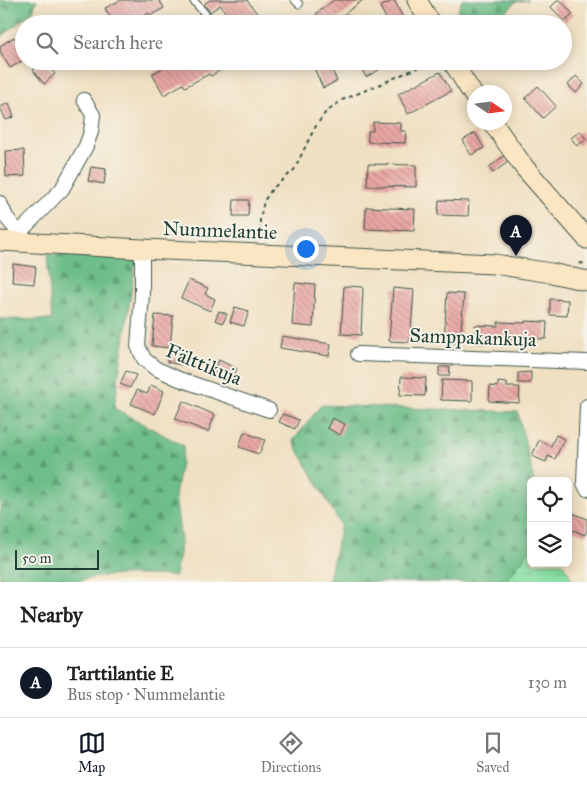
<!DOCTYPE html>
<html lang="en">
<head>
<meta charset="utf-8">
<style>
	:root { --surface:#fff; --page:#f6f6f6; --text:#202124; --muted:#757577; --line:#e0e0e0; --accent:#111827 }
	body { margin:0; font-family:"IM FELL Great Primer",serif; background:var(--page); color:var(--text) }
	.controls { position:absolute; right:15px; bottom:15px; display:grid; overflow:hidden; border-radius:8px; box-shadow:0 2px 12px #0003 }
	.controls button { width:45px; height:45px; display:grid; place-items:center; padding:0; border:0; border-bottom:1px solid var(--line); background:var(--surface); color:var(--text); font:25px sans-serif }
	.compass { position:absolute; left:467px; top:85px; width:45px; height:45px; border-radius:50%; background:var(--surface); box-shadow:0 2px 12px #0003; rotate:103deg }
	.scale { position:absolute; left:15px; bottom:12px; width:84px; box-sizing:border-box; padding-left:5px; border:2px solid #1f3d34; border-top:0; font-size:14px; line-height:18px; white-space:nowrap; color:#1f3d34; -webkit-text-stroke:4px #f7f3e8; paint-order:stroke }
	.you { position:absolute; left:305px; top:248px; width:18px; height:18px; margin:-12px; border:4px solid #fff; border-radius:50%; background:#1a73e8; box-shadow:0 0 0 8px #1a73e833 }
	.badge { display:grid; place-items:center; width:32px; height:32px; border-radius:50%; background:var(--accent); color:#fff; font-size:16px; font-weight:700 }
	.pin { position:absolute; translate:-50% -41px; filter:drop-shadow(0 1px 2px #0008) }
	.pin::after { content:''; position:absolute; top:26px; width:18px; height:15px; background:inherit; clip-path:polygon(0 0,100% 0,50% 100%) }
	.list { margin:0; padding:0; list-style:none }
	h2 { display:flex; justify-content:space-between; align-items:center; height:65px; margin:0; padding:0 20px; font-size:21px }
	h2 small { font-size:16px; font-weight:400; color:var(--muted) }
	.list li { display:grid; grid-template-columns:32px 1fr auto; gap:15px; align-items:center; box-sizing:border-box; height:70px; padding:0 20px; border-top:1px solid var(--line) }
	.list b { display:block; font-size:19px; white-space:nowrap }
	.list p { margin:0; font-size:16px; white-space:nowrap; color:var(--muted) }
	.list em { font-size:16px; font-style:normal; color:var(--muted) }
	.icon { flex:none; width:28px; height:28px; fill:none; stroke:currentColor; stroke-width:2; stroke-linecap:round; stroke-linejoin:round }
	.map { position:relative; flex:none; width:587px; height:582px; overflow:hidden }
	.search { position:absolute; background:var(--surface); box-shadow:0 2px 12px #0003; left:15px; right:15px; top:15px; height:55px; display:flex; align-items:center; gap:12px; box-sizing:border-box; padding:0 18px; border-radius:28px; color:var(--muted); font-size:19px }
	.sheet { height:135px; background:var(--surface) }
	nav { display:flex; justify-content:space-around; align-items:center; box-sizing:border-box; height:70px; border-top:1px solid var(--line); background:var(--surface); font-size:14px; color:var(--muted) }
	nav a { display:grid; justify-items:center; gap:2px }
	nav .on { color:var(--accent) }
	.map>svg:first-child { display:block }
	.grass { fill:url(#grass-tufts); stroke:#548e6c }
	.forest { fill:url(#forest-firs); stroke:#467e5f }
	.building { fill:url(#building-back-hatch) }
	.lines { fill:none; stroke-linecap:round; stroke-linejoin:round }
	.lane-casing { stroke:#3e5549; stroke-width:9 }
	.street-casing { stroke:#3e5549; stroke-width:16 }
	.secondary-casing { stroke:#3e5549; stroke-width:21 }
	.path { stroke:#3e5549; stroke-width:2; stroke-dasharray:4 4; stroke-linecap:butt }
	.lane { stroke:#fff; stroke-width:7 }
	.street { stroke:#fff; stroke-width:14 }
	.secondary { stroke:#fbe6c4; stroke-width:19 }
	.labels { text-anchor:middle; stroke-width:4; stroke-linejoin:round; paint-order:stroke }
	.street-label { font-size:20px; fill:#1f3d34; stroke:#f7f3e8 }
</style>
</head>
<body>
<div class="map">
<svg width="587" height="582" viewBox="0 0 587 582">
	<defs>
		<pattern id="grass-tufts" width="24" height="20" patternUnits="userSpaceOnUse" patternTransform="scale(1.25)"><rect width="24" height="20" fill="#89e0a4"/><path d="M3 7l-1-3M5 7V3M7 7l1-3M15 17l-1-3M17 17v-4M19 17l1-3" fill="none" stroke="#76c18e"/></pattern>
		<pattern id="forest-firs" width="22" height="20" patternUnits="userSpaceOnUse" patternTransform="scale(1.25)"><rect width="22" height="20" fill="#6ebe8a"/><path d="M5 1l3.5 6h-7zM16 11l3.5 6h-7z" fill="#5a9c72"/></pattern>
		<pattern id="building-back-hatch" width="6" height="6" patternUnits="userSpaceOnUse" patternTransform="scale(1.25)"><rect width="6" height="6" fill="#eaa7a4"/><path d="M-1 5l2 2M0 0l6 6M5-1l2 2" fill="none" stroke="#bd8986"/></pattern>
	</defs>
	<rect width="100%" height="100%" fill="#f7f3e8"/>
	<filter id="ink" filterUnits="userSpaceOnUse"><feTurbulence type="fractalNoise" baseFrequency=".02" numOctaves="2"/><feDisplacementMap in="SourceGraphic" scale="10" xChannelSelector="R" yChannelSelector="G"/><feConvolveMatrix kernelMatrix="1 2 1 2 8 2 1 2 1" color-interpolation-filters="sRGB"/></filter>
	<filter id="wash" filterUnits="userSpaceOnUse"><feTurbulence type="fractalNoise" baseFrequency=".0096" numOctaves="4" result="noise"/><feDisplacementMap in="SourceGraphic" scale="20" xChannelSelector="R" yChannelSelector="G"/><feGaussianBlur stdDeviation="1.12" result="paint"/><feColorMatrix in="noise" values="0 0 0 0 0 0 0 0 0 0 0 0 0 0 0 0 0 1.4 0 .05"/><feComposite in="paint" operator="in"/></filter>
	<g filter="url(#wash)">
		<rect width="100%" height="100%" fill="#f0e0c2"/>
		<path class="grass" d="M531,549V563H563L573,582H504Z"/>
		<path class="forest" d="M0,0H37L33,11L0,38Z
			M462,0H528L515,2L496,24H453Z
			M47,254L136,260L114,408L184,446L175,495L181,541L175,576C147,575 102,572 76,582H0V319L52,320Z
			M321,405L518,412L534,481H531V549L504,582H327L329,579L341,525L293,441Z"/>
		<g id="blocks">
			<path class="building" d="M121,0H159L164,8L151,15L149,13L137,20L135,17L122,24H114L105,8Z
				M210,0H247L265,24H240L237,20L232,24H223L220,19L227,14L220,5L210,12L204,4Z
				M334,0H363L331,24H324L316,14Z
				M394,0L406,24H389L380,7Z
				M558,0H560L573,14L565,22L551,7Z
				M14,37L24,54V60L10,68L0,51V46Z
				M43,61H51L52,63L48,66L55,74L44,84L33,70Z
				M181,61H220L224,68L211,76L209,74L185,87L183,84L164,95L152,74L174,62L175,65Z
				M311,61H328L337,81L323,88Z
				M357,61H374L379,70L366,77Z
				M440,72L451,91L408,114L398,94Z
				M576,76L584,84L576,93L568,85Z
				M538,86L556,106L543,118L525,98Z
				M9,103L14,117L6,120L0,107Z
				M373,122L401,123V131H406L405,143L368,142V131H373Z
				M580,131L586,139L577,146L571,138Z
				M475,133L484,148L471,155L463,140Z
				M24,150L25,176L6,177L5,151Z
				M504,156L508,162L493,173L489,167Z
				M368,164L416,165V187L367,186Z
				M91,167L106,169L104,184L88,181Z
				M234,200H249L248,216H233Z
				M439,200L469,201L468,216L438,215Z
				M366,207L415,209L414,231L365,229Z
				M13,264L36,267L34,284L12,282Z
				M189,280L208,288L205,294L215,299L210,311L181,298Z
				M295,283L315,285L313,327L292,325Z
				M344,286L363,287L361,335L341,334Z
				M393,288L414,290L410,342L389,341Z
				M447,293L464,294L460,343L444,342Z
				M550,299L568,300L567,316L550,315Z
				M235,307L249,311L244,326L230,322Z
				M219,311L227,314L223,323L215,320Z
				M155,315L173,316L170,348L152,346Z
				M525,321L547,322L546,339L497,338V344L474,343L475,325L498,326V322L525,323Z
				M282,336L331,344L329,356L280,348Z
				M169,351L184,353L182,365L167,362Z
				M219,360L237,369L231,381L213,373Z
				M439,367H450L449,376H439Z
				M126,371L136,375L130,388L120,384Z
				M531,372V383H518V373Z
				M401,377L426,378L425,396L400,395Z
				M442,380L472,381V401L441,400Z
				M498,382L507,383V387H520L519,403L489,401L490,386L498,387Z
				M151,385L164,391L155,414L131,404L137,390L147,394Z
				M183,401L215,415L208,432L175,419Z
				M283,414L299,420L295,429L279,422Z
				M332,418L345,424L340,435L327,428Z
				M244,432L265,440L259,454L239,447Z
				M556,435L564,439L555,459L548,456L546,462L532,456L539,440L551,446Z
				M568,511L587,519V530L585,535L568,528Z"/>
		</g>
	</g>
	<g filter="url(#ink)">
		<use href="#blocks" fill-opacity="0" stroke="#3e5549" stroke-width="1"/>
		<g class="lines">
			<defs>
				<path id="lane" d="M193,0L214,24
					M295,0L299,4"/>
				<path id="street" d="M0,203L6,217L19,233
					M15,243L19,233L62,189L86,146L91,132L93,115L84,100
					M142,249V295L138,346L144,359L155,368L179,379L269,410
					M358,354L587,362
					M587,406L584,483L587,489"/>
				<path id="secondary" d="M417,0L431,24
					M452,61L474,96
					M492,122L524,167L587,239
					M0,241L142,249L494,264L551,273L587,281"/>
			</defs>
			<use href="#lane" class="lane-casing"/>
			<use href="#street" class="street-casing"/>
			<use href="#secondary" class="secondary-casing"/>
			<path class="path" d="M260,239V219L264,201L272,189L294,170L314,129L325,113L342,100L381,84L432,61
				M580,264L581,263L587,264"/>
			<use href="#lane" class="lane"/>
			<use href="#street" class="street"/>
			<use href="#secondary" class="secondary"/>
		</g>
	</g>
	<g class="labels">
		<g class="street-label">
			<text transform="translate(220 230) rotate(2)" y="7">Nummelantie</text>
			<text transform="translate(473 337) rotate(2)" y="7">Samppakankuja</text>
			<text transform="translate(204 364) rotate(22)" y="7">Fälttikuja</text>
		</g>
	</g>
</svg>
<div class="controls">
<button><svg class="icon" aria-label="locate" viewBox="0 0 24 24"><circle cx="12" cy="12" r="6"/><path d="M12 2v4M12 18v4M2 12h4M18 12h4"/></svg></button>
<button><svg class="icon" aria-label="layers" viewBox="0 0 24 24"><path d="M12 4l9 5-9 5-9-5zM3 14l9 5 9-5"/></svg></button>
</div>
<svg class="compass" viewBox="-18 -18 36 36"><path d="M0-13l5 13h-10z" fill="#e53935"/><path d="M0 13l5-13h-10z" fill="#757577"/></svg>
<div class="scale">50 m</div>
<div class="you"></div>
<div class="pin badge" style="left:516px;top:256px">A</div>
<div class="search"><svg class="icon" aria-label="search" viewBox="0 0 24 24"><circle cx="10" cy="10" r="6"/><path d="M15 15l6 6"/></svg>Search here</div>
</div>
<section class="sheet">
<h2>Nearby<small></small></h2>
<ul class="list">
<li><span class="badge">A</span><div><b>Tarttilantie E</b><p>Bus stop · Nummelantie</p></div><em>130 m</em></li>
</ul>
</section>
<nav>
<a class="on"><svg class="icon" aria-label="map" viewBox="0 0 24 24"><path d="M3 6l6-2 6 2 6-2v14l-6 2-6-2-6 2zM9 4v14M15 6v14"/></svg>Map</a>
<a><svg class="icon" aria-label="directions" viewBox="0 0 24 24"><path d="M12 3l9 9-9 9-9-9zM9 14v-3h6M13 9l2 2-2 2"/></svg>Directions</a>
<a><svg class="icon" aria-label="saved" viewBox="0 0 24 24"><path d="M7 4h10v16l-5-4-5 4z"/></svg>Saved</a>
</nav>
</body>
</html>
